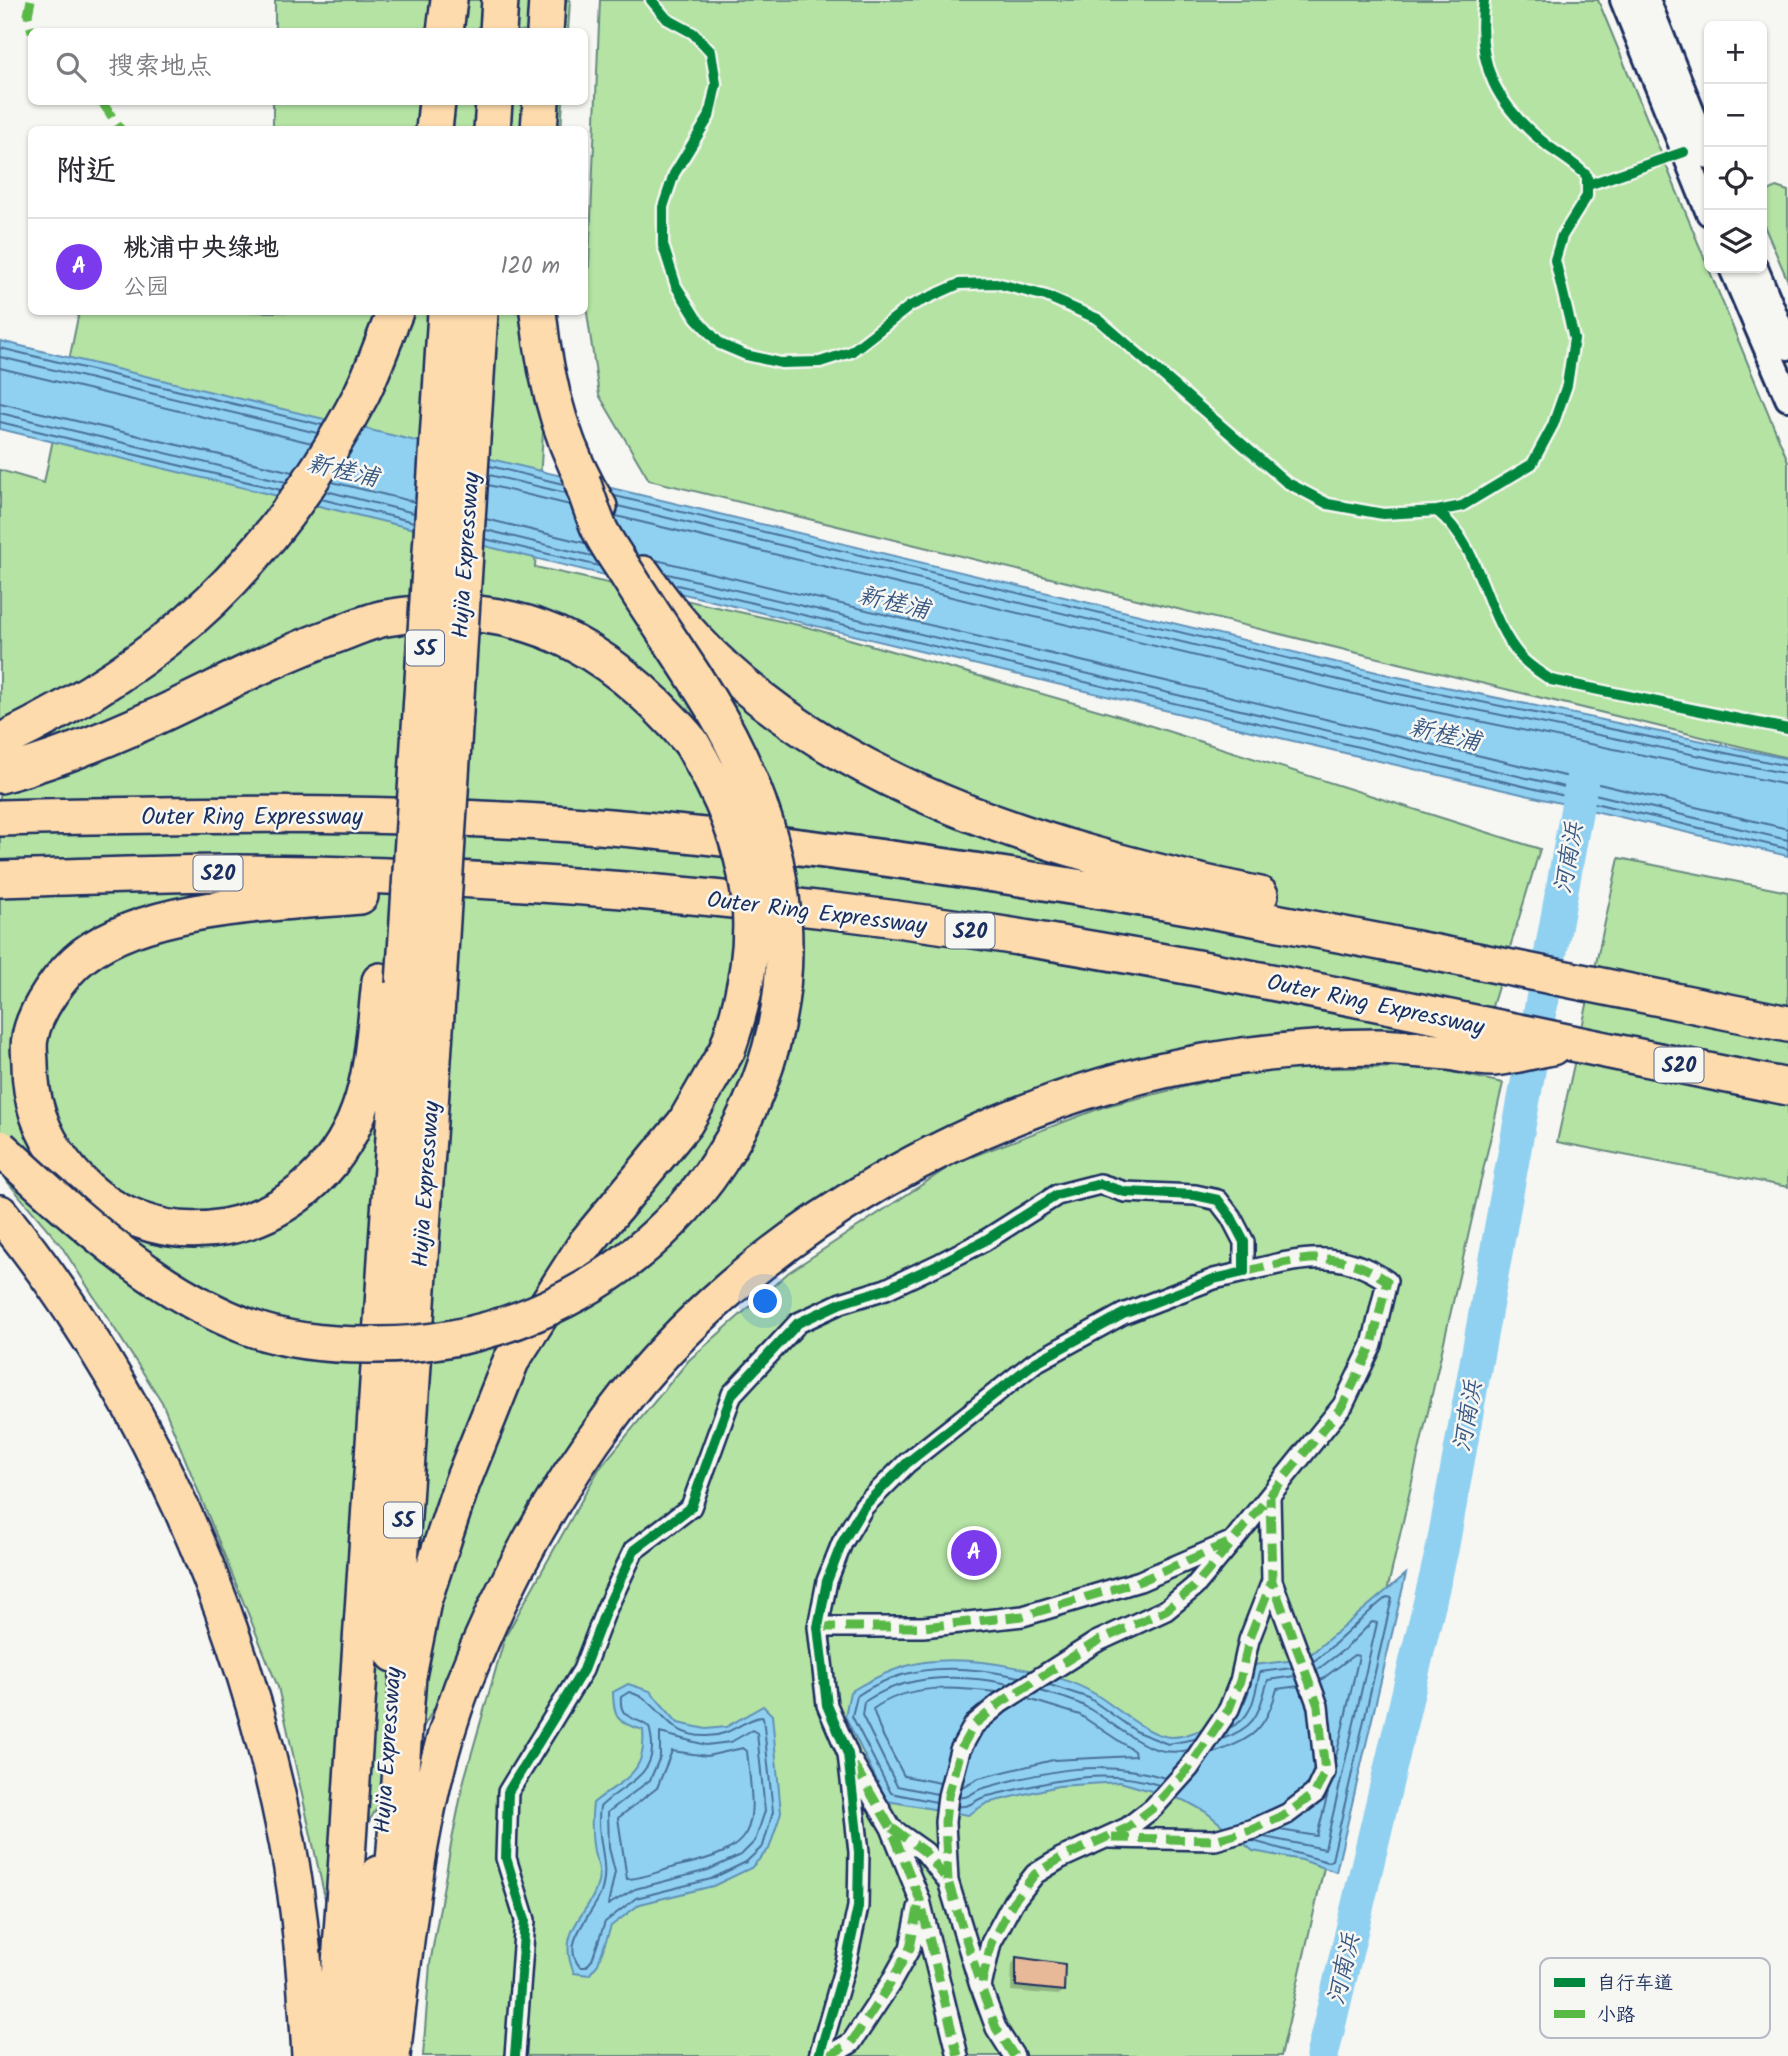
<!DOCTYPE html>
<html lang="zh">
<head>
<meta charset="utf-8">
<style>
	:root { --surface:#fff; --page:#f7f7f7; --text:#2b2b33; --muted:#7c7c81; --line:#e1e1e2; --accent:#7c3aed }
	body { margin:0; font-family:Kalam,"LXGW WenKai TC",sans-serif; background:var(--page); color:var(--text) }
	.controls { position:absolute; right:21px; top:21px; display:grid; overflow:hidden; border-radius:10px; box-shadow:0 2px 5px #0004 }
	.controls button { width:63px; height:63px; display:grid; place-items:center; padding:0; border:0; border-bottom:2px solid var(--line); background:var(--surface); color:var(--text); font:35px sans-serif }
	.you { position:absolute; left:766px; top:1302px; width:24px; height:24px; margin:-18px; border:5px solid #fff; border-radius:50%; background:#1a73e8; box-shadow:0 0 0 10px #1a73e833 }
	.badge { display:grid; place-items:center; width:46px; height:46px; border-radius:50%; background:var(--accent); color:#fff; font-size:23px; font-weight:700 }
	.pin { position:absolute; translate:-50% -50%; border:4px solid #fff; box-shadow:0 2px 7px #0006 }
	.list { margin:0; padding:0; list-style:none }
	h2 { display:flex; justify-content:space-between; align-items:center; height:91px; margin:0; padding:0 28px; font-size:30px }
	h2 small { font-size:23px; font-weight:400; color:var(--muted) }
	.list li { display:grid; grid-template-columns:46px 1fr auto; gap:21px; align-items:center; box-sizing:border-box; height:98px; padding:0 28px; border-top:2px solid var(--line) }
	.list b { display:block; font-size:26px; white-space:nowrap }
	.list p { margin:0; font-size:23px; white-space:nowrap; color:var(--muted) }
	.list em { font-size:23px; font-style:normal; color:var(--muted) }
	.icon { flex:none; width:38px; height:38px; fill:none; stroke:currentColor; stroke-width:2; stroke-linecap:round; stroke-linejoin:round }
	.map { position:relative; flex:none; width:1788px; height:2056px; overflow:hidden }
	.search { position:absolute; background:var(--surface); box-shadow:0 2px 5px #0004; left:28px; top:28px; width:560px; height:77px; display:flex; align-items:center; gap:18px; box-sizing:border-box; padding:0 24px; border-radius:10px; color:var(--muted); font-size:26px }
	.panel { position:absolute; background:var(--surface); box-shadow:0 2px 5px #0004; left:28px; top:126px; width:560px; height:189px; border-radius:10px }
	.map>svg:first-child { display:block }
	.green { fill:#b4e3a3; stroke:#688980; stroke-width:2 }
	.water { fill:#90d1f1; stroke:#6190b6; stroke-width:2 }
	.shadow { fill:#0003 }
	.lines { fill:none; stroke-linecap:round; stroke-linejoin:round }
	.shore { stroke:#4a7099; stroke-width:2 }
	.river { stroke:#90d1f1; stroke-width:33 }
	.building { fill:#e8b999; stroke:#1b2f5e; stroke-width:2 }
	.minor-casing { stroke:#1b2f5e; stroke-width:24 }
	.tertiary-casing { stroke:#1b2f5e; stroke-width:30 }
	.motorway-casing { stroke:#1b2f5e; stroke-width:40 }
	.minor { stroke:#f6f6f2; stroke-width:19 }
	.tertiary { stroke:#f6f6f2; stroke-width:24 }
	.motorway { stroke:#fedbac; stroke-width:35 }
	.motorway-bridge-casing { stroke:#1b2f5e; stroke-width:40; stroke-linecap:butt }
	.motorway-bridge { stroke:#fedbac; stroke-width:35 }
	.quiet { stroke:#58b947; stroke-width:9; stroke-dasharray:18 9; stroke-linecap:butt }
	.cycleway-casing { stroke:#f6f6f2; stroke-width:15 }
	.cycleway { stroke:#00873e; stroke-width:10 }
	.labels { text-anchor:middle; stroke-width:5; stroke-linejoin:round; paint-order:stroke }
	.shield { fill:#f6f6f2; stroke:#5d6b8a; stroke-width:2 }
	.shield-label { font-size:21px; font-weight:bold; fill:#1b2f5e }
	.street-label { font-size:23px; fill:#1b2f5e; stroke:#f6f6f2 }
	.water-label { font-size:24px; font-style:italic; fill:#385883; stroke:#f6f6f2 }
	.key { fill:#f6f6f2; stroke:#b4bac6; stroke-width:2 }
	.key-label { font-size:19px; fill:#1b2f5e }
</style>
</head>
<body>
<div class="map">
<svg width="1788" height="2056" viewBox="0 0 1788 2056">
	<rect width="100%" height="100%" fill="#f6f6f2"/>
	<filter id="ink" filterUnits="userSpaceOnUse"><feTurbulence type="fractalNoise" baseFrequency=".0143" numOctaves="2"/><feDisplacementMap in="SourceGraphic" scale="14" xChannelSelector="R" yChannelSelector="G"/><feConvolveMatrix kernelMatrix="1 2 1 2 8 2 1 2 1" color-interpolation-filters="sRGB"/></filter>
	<g filter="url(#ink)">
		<path class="green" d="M275,0H570L568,31L275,32Z
			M600,0H1598L1788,461V758L649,480L599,395L587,313Z
			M273,102H563L561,129L273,130Z
			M1776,187L1788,191V281L1762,221V195Z
			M79,312H550L535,567L807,627L1123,717L1540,849L1483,1036L1256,1044L858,1180L722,1271L627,1373L325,1898L278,1687L162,1402L60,1244L0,1173V470L44,483Z
			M1619,858L1788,892V1187L1557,1142Z
			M1428,1067L1503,1083L1281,2056H423L430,1964L451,1845L464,1780L505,1637L599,1469L689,1360L789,1272L955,1163L1106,1106L1257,1069Z"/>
		<path class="water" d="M0,341L1393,676L1788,759V856L1276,737L0,429Z
			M1406,1574L1336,1872L1302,1860L1253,1851L1206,1812L1186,1801L1120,1782L1058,1786L987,1803L968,1815L887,1801L845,1716L850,1692C876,1676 904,1663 934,1661C978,1657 1057,1671 1095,1694C1115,1706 1150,1738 1173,1737C1183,1737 1195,1732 1204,1729C1244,1715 1247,1706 1254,1665L1305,1659Z
			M628,1684L650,1691L678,1723L706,1729L726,1727L763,1706L772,1715L781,1813L769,1849L751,1868L713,1886L640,1904L611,1926L598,1964L589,1975L574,1973C553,1924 598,1913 599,1873C600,1866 595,1858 594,1852C591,1835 591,1820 593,1803C624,1778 647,1775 643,1730C617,1721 614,1721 613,1692Z"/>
		<path class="shadow" d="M1016,1959L1063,1990L1058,1995L1011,1991L1012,1964Z"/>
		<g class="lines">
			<path class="shore" d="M0,348L322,425
				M0,357L317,433
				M0,368L312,443
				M0,403L292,472
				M0,413L286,482
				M0,422L281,490
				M490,466L563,484
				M489,475L566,493
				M332,482L415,502
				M488,485L570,505
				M326,491L414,513
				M615,496L1391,683L1788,766
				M321,499L414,522
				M618,506L1389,692L1788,774
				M616,516L1387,702L1788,785
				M486,519L585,543
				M486,530L592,556
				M485,539L599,566
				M656,560L1788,829
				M668,574L1788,840
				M677,585L1788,849
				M1321,1680L1354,1655L1359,1656L1335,1761
				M1050,1685L1089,1698L1137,1732L1168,1744L1195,1739
				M1040,1691C1055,1695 1072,1699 1086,1707C1119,1725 1148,1760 1188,1750
				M629,1692C665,1702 663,1737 707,1736C733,1736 746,1717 763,1717L773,1812L763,1846L746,1862L711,1879L636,1898L605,1922L592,1960L586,1967H580C559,1943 593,1915 601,1893C611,1863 595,1840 600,1807C627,1780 663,1776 649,1727C634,1716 619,1720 621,1697Z
				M1231,1727C1254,1718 1255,1692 1260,1672L1292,1668
				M752,1730L757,1733L765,1811L755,1841L741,1855L708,1870L635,1889L608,1905L615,1872L609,1848L608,1812L650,1780L660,1757V1733L706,1745L731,1742Z
				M1222,1739C1259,1726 1258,1712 1268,1680L1295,1676
				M743,1748L747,1751C755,1826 763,1848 678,1866C662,1870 643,1879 627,1879L618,1818L657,1788L672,1751L707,1756Z
				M1213,1753C1252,1740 1266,1730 1277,1689L1299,1686
				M940,1783L904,1776L881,1732L873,1709C909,1683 955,1687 996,1692
				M962,1787L979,1778L1053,1760L1135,1756L1134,1751L1080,1715L1028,1699
				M937,1794L897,1786L862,1715L864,1702C907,1673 960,1674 1009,1684
				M959,1797C969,1799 974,1790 984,1788C1045,1771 1102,1758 1165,1778
				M936,1802L891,1793L852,1716L857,1696C906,1662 963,1665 1020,1677
				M958,1806C971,1808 976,1798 988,1796C1045,1783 1100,1766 1159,1785
				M1280,1830L1317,1836L1328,1793
				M1264,1837L1325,1849L1377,1623L1372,1622L1346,1648L1317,1670
				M1253,1841L1328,1862L1332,1860L1392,1598L1387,1597C1361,1617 1340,1642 1314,1661"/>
			<path class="river" d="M1322,2056L1442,1550L1584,769"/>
		</g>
		<path class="building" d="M1016,1957L1065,1964L1064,1991L1016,1986Z"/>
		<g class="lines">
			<defs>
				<path id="minor" d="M818,1627H923L1023,1616L1140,1581L1233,1541L1343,1405L1372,1345L1387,1281C1339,1247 1296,1259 1244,1272
					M853,1763L891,1828L920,1900L958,2056
					M891,1828L925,1852L948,1881L980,1986
					M1109,1838L1215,1840L1254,1829L1287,1814L1315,1793L1325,1772L1318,1706L1272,1581L1270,1497
					M948,1881L945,1822L948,1796L960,1750L974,1725L1000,1703L1096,1642L1166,1610L1194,1587L1230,1544
					M515,2056L525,1920L506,1858L508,1792L583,1670L606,1610L634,1550L691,1507L732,1394L798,1323L841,1303L886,1289L941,1263L984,1241L1057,1195L1100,1184L1125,1192L1195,1195L1218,1200L1231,1217L1244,1242V1272L1214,1279L1123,1314L1034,1363L907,1463L864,1506L842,1543L827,1581L818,1627L827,1705L848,1754L859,1852L858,1907L846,1963L819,2056
					M828,2056L851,2043L890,1984L910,1948L918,1908
					M1014,2056L996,2028L981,1987L991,1943L1013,1902L1035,1874L1061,1858L1127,1828L1153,1808L1189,1768L1229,1709L1240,1681L1249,1640L1272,1581"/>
				<path id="tertiary" d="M1623,0L1709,213
					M1647,0L1709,156
					M1732,268L1788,398
					M1755,268L1788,347"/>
				<path id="motorway" d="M445,32L449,0
					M498,32L500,0
					M545,32L547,0
					M434,130L437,102
					M492,130L494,102
					M539,130L541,102
					M538,312C545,380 561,448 599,507
					M643,574C776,773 1038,849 1260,895
					M0,742C170,660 273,562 361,395C374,369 384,339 395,312
					M0,775C53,761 103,741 153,718C216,689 271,658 336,635C352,629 369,621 386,618C518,595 607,644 691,742
					M0,818C214,813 430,810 644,830C1030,866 1408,947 1788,1024
					M0,879C79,877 157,873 236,873C438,874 642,888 842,912C1160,951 1474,1025 1788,1087
					M360,896C279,903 150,905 84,955C62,972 34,1011 30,1038C28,1046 30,1056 30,1064C30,1101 41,1133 63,1162C147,1275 312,1239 359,1111C374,1071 375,1023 380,981
					M0,1213C147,1394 242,1613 287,1841C301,1912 306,1984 310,2056
					M394,1654L438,984
					M391,1902L408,1676L423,1601L462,1483L511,1361L587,1242L685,1123L727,1050
					M334,2056L404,984
					M367,2056L379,1874
					M392,2056C407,1933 418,1803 462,1687C500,1589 551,1496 614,1412C748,1232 986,1100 1204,1062C1261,1052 1321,1047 1378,1047C1402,1048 1425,1050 1448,1052C1462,1054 1478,1058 1492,1058C1511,1057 1533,1050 1552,1047"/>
			</defs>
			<use href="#minor" class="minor-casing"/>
			<use href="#tertiary" class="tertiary-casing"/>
			<use href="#motorway" class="motorway-casing"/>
			<use href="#minor" class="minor"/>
			<use href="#tertiary" class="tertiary"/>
			<use href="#motorway" class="motorway"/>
			<defs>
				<path id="motorway-bridge" d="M691,742C755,852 769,928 727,1050
					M404,984L446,312
					M438,984L480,312
					M0,1148C78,1218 152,1291 251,1328C289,1342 330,1345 369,1345C603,1349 800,1156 783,918C779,854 758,792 729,736C699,679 660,628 627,574C617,558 605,542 598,526C592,511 587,496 582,481"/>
			</defs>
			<use href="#motorway-bridge" class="motorway-bridge-casing"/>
			<use href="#motorway-bridge" class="motorway-bridge"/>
			<path class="quiet" d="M31,0L28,15L32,32
				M102,102L121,130
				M818,1627H923L1023,1616L1140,1581L1233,1541L1343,1405L1372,1345L1387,1281C1339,1247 1296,1259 1244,1272
				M854,1765L891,1828L920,1900L958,2056
				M892,1828L925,1852L948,1881L980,1984
				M1112,1838L1215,1840L1254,1829L1287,1814L1315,1793L1325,1772L1318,1706L1272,1581L1270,1497
				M948,1881L945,1822L948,1796L960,1750L974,1725L1000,1703L1096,1642L1166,1610L1194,1587L1231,1544
				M828,2056L851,2043L890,1984L910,1948L919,1904
				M1014,2056L996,2028L981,1987L991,1943L1013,1902L1035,1874L1061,1858L1127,1828L1153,1808L1189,1768L1229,1709L1240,1681L1249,1640L1272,1581"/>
			<defs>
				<path id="cycleway" d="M651,0L667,19L693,33L711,52L716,84L709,117L674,174L663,207V245L676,286L696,318L720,344L746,355L781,363L820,362L851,352L910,306L959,284L996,283L1046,296L1098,319L1286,482L1328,504L1383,514L1437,511L1462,506L1532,464L1553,425L1567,385L1574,339L1555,260L1562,236L1587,196V176C1575,163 1561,156 1548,146C1497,106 1475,66 1484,0
					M1588,185L1684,152
					M1437,511C1483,548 1483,614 1521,657C1529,666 1541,673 1551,680L1788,729
					M515,2056L525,1920L506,1858L508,1792L583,1670L606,1610L634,1550L691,1507L732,1394L798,1323L841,1303L886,1289L941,1263L984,1241L1057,1195L1100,1184L1125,1192L1195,1195L1218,1200L1231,1217L1244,1242V1272L1214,1279L1123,1314L1034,1363L907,1463L864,1506L842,1543L827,1581L818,1627L827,1705L848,1754L859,1852L858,1907L846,1963L819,2056"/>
			</defs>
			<use href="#cycleway" class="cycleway-casing"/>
			<use href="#cycleway" class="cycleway"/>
		</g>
	</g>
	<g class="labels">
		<g class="shield">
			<rect x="406" y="630.5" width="38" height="35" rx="5"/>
			<rect x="193.5" y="855.5" width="49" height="35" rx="5"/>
			<rect x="945.5" y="913.5" width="49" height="35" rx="5"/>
			<rect x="1654.5" y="1047.5" width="49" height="35" rx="5"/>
			<rect x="384" y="1502.5" width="38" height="35" rx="5"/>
		</g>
		<g class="shield-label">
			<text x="425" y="655">S5</text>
			<text x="218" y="880">S20</text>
			<text x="970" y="938">S20</text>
			<text x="1679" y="1072">S20</text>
			<text x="403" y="1527">S5</text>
		</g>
		<g class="street-label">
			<text transform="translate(465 555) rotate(-86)" y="8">Hujia Expressway</text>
			<text x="252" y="824">Outer Ring Expressway</text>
			<text transform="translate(817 912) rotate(7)" y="8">Outer Ring Expressway</text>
			<text transform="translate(1376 1004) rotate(12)" y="8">Outer Ring Expressway</text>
			<text transform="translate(425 1184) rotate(-86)" y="8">Hujia Expressway</text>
			<text transform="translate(387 1750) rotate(-86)" y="8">Hujia Expressway</text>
		</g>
		<g class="water-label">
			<text transform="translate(343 470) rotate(13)" y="8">新槎浦</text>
			<text transform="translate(894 602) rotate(13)" y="8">新槎浦</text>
			<text transform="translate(1445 734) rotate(13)" y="8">新槎浦</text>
			<text transform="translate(1568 858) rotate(-80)" y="8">河南浜</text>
			<text transform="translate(1467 1416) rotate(-80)" y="8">河南浜</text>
			<text transform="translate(1343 1969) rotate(-77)" y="8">河南浜</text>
		</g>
	</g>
	<rect x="1540" y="1958" width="230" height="80" rx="10" class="key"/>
	<rect x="1554" y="1978" width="31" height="9" fill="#00873e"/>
	<rect x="1554" y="2010" width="31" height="8" fill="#58b947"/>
	<g class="key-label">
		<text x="1597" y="1989">自行车道</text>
		<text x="1597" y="2021">小路</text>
	</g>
</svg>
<div class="controls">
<button>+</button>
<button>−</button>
<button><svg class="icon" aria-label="locate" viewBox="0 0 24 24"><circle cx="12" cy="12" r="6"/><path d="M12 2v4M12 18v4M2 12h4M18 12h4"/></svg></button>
<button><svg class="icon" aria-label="layers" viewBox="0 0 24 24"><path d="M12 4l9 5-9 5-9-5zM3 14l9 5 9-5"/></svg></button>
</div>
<div class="you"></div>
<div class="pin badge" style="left:974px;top:1553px">A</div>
<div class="search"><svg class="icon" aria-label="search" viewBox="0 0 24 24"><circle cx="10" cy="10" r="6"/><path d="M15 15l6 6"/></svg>搜索地点</div>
<section class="panel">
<h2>附近<small></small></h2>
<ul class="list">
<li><span class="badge">A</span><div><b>桃浦中央绿地</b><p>公园</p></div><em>120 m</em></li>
</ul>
</section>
</div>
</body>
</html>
